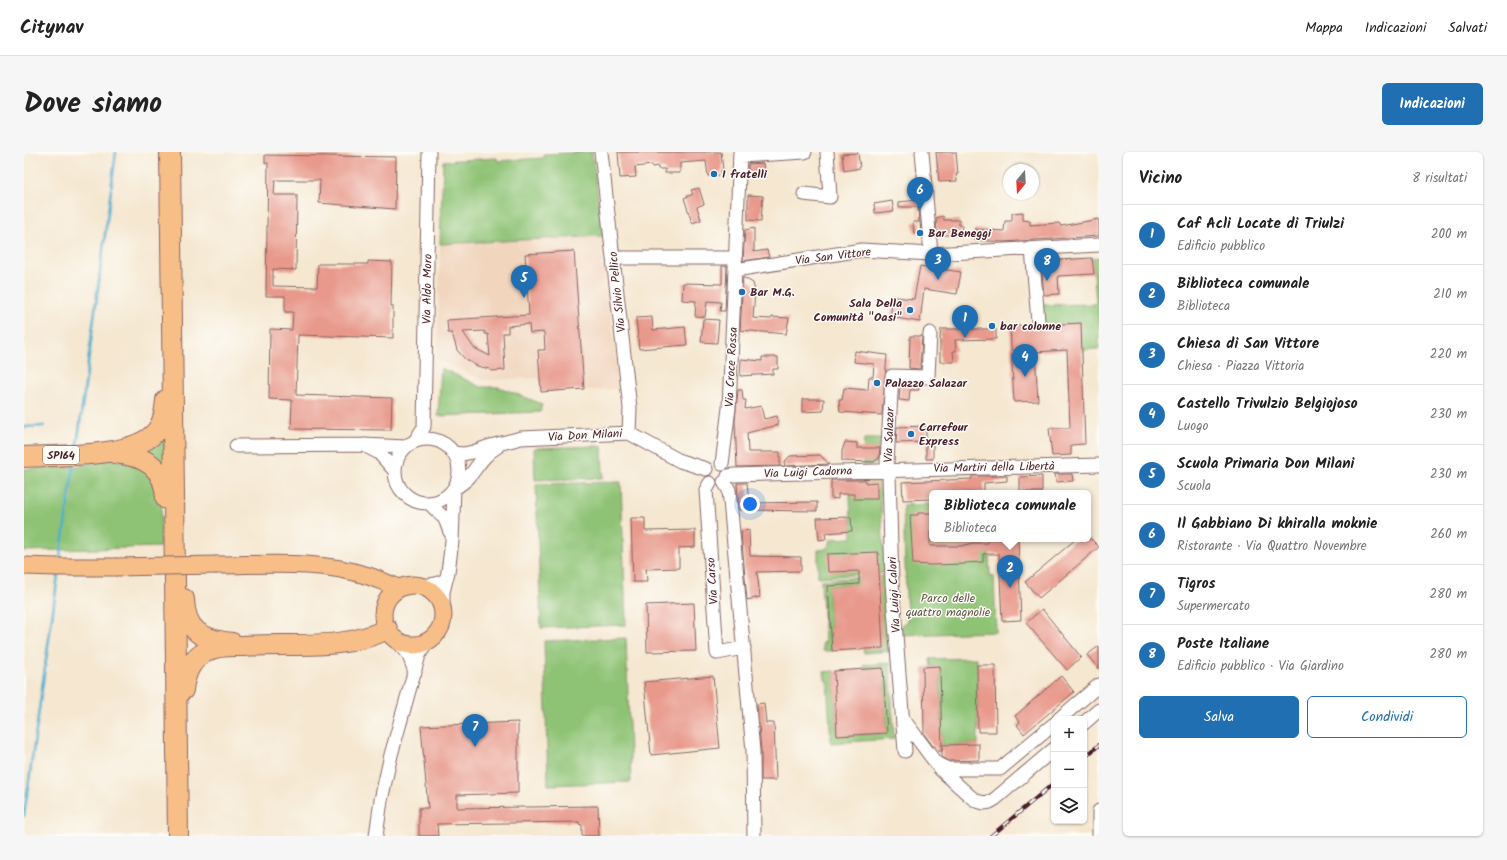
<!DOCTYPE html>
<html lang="it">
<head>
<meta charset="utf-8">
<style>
	:root { --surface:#fff; --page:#f6f6f6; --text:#222; --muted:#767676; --line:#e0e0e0; --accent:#1f6fb2 }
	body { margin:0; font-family:Kalam,sans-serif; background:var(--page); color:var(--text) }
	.controls { position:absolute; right:12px; bottom:12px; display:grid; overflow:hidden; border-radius:6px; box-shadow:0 1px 3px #0004 }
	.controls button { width:36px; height:36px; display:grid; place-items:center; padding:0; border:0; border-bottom:1px solid var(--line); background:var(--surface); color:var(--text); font:20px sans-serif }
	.compass { position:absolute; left:979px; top:12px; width:36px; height:36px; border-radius:50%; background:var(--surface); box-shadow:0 1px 3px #0004; rotate:198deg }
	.you { position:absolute; left:726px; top:352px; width:14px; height:14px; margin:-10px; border:3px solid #fff; border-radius:50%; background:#1a73e8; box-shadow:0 0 0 6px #1a73e833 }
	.badge { display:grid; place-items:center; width:26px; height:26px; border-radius:50%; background:var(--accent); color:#fff; font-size:13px; font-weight:700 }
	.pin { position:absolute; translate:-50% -33px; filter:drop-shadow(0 1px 2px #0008) }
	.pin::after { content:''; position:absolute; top:21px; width:14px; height:12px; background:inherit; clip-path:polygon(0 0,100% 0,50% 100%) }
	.popup { position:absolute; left:905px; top:338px; width:162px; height:52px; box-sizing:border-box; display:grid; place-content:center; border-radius:6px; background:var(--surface); filter:drop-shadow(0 1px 3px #0005); font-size:13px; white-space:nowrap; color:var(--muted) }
	.popup b { font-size:15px; color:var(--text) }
	.popup::after { content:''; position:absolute; left:50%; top:100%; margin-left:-8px; border:8px solid transparent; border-top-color:var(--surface) }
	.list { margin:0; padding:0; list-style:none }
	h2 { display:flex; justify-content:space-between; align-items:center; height:52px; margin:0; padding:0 16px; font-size:17px }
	h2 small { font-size:13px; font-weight:400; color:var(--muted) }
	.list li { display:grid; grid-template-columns:26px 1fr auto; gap:12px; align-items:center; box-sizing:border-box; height:60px; padding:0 16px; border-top:1px solid var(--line) }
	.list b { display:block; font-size:15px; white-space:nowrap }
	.list p { margin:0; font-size:13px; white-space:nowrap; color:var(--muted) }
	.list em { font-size:13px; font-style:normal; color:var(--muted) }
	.actions { display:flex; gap:8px; padding:12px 16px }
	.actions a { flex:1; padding:9px 0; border:1px solid var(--accent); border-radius:6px; text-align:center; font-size:14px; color:var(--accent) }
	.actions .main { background:var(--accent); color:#fff }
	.icon { flex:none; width:22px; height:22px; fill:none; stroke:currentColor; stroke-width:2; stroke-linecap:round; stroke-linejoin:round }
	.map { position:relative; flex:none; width:1075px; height:684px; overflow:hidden; border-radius:6px }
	header { display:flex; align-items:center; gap:24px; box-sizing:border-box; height:56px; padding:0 20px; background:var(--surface); border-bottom:1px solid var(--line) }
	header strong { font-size:19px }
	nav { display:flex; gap:22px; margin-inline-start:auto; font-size:14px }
	.intro { display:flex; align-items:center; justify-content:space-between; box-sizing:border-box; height:96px; padding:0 24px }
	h1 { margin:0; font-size:28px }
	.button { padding:10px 18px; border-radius:6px; background:var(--accent); color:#fff; font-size:14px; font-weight:700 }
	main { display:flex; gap:24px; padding:0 24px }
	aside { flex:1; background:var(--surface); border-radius:6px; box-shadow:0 1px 3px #0004 }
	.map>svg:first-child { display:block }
	.built { fill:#f1d5bd }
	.green { fill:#8ec375; stroke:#6c7150 }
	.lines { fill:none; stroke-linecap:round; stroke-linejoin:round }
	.stream { stroke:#4eabcc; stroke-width:2.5 }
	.building { fill:#e8998b; fill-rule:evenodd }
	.minor-casing { stroke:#866565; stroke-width:15 }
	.major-casing { stroke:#866565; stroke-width:19 }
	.highway-casing { stroke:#866565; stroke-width:22 }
	.minor { stroke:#fff; stroke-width:13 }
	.major { stroke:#f7be88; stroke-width:17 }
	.highway { stroke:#f7be88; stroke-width:20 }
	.rail-casing { stroke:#4a1f2b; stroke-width:4 }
	.rail { stroke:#fdfcf7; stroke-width:2.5; stroke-dasharray:8; stroke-linecap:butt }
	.major-bridge-casing { stroke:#866565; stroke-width:19; stroke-linecap:butt }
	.major-bridge { stroke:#f7be88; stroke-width:17 }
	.poi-dot { fill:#1f6fb2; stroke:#fdfcf7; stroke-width:1.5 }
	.labels { text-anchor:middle; stroke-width:3; stroke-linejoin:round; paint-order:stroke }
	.shield { fill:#fdfcf7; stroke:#806168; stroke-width:1 }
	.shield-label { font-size:11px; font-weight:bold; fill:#4a1f2b }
	.poi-label { font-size:12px; font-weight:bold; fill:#4a1f2b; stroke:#fdfcf7; text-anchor:start }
	.street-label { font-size:12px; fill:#4a1f2b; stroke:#fdfcf7 }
	.park-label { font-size:12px; fill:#625845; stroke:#fdfcf7 }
</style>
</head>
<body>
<header>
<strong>Citynav</strong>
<nav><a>Mappa</a><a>Indicazioni</a><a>Salvati</a></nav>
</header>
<div class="intro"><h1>Dove siamo</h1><a class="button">Indicazioni</a></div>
<main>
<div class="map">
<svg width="1075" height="684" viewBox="0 0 1075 684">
	<rect width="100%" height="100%" fill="#fdfcf7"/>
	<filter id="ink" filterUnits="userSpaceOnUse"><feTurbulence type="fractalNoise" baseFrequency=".025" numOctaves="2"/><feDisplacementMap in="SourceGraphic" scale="8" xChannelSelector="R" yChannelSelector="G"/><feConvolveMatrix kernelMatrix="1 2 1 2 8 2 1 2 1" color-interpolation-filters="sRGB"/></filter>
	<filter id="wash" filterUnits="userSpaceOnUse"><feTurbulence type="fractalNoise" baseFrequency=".012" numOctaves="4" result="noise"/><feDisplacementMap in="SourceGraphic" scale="16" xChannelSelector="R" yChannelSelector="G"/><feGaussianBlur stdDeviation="0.9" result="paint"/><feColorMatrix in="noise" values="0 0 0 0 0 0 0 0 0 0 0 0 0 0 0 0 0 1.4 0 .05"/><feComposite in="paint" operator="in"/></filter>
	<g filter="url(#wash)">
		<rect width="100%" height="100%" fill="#f5e7d0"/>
		<path class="built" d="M579,84L595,237L517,240L516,226L458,228L413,207L416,92Z"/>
		<path class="green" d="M568,0L579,84L416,92L419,9L473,6V9L520,6V2Z
			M1075,105V197L1057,198L1056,171L1019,173V153L1072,152L1069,106Z
			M417,216L457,235H475L518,252L516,260L414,264Z
			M139,277L144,328L118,297Z
			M840,287H860L859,306L850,312L839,313Z
			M578,294L579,326L511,328L510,296Z
			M86,307L120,313L138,349L136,395L0,399V317L48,315Z
			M825,325H855L861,421L794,425V398C802,398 806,395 807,387L828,386Z
			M597,330L602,473L517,476L512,332Z
			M908,352V387H964L966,423L970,424L972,480L877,483V473L883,469L879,353Z
			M861,424L866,499L840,501L839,497L855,431L804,434L808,499H799L798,491H801L797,428Z
			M602,486L607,630L524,633L520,489Z
			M953,506L954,592L918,593L916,515H907L906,507Z
			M866,511L870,587L807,591L803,528H801L800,520L810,519L813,584L863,581L859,516L840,517L839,513Z"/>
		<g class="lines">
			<path class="stream" d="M0,275L20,274
				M53,294L92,0
				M36,407L50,311
				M0,664L34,423"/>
		</g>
		<g id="blocks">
			<path class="building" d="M594,0H697L699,18H697V23L684,24L682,9L656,11V21H641V17H634V14L628,15V13L611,15L612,25L596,26Z
				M912,0H932L934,22H932L933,29L915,30Z
				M834,1L836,16L820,19L818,2Z
				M241,3L372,5L371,57L295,51L296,28H251L250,43H273L272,118L249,117V134L293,135L294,112H344V109L368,110L367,154H369V186L274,183L272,243L368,246L367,278L267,277L268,248L245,247L246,177L268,178L269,160H261V144H242L244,11H241Z
				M739,11L740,20L724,22V12Z
				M675,36L680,52L673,55L677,68L668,71L660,46L669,42L667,38Z
				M724,43L739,44L737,69L724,68Z
				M894,48L897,81H890L889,70H895L894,55H875V50Z
				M868,49L870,59L851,61L850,52Z
				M999,60V68L1006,69V73L1035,71L1037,74L1075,67V84L979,90L950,88V77L980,79L981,69H988V61Z
				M919,64L920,68H935V73H938L937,83H913L912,66Z
				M730,76V100L743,98L745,105L719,109L721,78Z
				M550,99L560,237L517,240L514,198H521L520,180L506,181L505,172L484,174V181H479L481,218L467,219L466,217L453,214L441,207L433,198L428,181H424L423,168L505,163L501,102ZM461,179V182H464L466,204L450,196L439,180Z
				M1068,106L1070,122L1034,124L1035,142L1020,143L1017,109Z
				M698,114H703L701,159H696L697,150L683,149L681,165L671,164L672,149L658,148L659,131L698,132Z
				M896,114L937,120L933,142L900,137L896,170L866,165L869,145L890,147Z
				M719,125L729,131L731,139L729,166L747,167L748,165L765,166L762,182L716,178Z
				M628,165L629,178L661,175L663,193L615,197L612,166Z
				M679,167L695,168L693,191L677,190Z
				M1057,171L1061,292L1047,293V303L1028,304L1025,276H1046L1043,198L1011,200L1014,249L990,250L986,174L1007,173L1010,176L1014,177L1018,176L1021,173Z
				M917,177H972V187L931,188L932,199H929L930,210H916V186Z
				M886,184H898L896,217L885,216Z
				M831,199L863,203L858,263L816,260L815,248H818L820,236L844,238L845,225H849L850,212L830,210Z
				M738,205H754V217H749V222L716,224L717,207L738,209Z
				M876,232L895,233V238H886L885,249L875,248Z
				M714,238H718L719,248H722L721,257L737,254L740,267L753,264L754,273L723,281L724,300H756V314L713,315L711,269Z
				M778,247H800L799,259L778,260Z
				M902,274V290L872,291L873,275Z
				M821,290L833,291V296H856L855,306L850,310L818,309V299Z
				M902,293H909V307H902Z
				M796,303L805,312L761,314L760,310L766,304Z
				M1031,322H1048L1049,329L1032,330Z
				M948,324H983V329L960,331V341H908V347L879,348L878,330L948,327Z
				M1018,324V340H996V325Z
				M807,328H842V331L853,330V347H830V342H814V347L807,346Z
				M713,331H723L725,351L793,350V359L715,358Z
				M894,361H908V380H906V394H938L949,391H964V387H994L997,468L978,469L975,402H959V410L941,411V412L907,413L889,412L886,363H894Z
				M827,365L828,379L801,381L802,387L795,388L793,366Z
				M607,366H621V379L671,378V395L655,396V416L622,417L623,430H609Z
				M725,378L726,404L777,405V419L733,420L736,445L723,448L717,379Z
				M1052,387H1067L1075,395L1015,446L1001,430Z
				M854,400L859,496L808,499L804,434L835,432V419L804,420L803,402Z
				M670,451L672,499L623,500L622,453Z
				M1018,457L1057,505L1043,518L1002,471Z
				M1075,494V517L1063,503Z
				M953,513H971L972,580H954Z
				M916,514L918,599H913L911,594H909L900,582L899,515Z
				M859,516L863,581L813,584L810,519Z
				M689,524L696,596L627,603L620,530Z
				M1037,524L1050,540L1000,582L993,573L996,570L991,564Z
				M740,551L742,571H750L752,628H737V598L733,552Z
				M494,570V641L433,643V656L574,654L575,684H558V673L555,672V670L413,672L414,684H395V656H404L397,574Z
				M955,592V608L925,609L918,605V593Z"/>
		</g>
	</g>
	<g filter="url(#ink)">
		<use href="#blocks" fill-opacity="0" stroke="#866565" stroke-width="1"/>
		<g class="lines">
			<defs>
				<path id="minor" d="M577,0L606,256L605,281
					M898,0L907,102
					M716,4L781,0
					M780,42L806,45L803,0
					M1008,97L1014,169
					M590,107L597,106H712
					M711,118L838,98L907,102L1075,93
					M371 319a32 32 0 1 1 64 0a32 32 0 1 1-64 0Z
					M391,289L400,275L405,0
					M212,294L340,293
					M429,301L439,302L449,300L463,295L497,286L605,281L656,309L682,317
					M698,312L705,256L716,0
					M371,319L355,301L340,293L382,295
					M704,324L710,323L1075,313
					M700,330L705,338L729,599L730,684
					M686,331L682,338L693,501L720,496
					M430,337C435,333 441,330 445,325C454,314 460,302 473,295
					M405,351L421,367L426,380
					M398,434L412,432L422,428
					M419,460V440L424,420L428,389L430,337
					M370,486L384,501L391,520
					M879,567L917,618L947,645L953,649L960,651L966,650L971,647L1030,597
					M1035,567L1075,533
					M1060,571L1075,558
					M881,599L868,431L865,322L863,310L868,224L904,225L906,181
					M914,612L924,617H976L1030,572
					M352,684L357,648L367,603L395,503L404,489
					M1075,684V659"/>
				<path id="major" d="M193,413C242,413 293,408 341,423C352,426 364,432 375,436
					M0,414L33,415H91
					M359 463a30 30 0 1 1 60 0a30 30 0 1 1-60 0Z"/>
				<path id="highway" d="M146,0L154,684
					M91,301C120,304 141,314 142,347
					M0,305C33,303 114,307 134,277C140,268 141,258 142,248
					M160,447C161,479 178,488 208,491
					M159,538C161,521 167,507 183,499C193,493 208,494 219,494C267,490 318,500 363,477"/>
			</defs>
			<use href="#minor" class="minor-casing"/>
			<use href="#major" class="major-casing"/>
			<use href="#highway" class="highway-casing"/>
			<use href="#minor" class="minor"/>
			<use href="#major" class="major"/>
			<use href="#highway" class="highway"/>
			<defs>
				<path id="rail" d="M1060,606L1075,593
					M967,684L1030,631"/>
			</defs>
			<use href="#rail" class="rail-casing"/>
			<use href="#rail" class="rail"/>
			<defs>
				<path id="major-bridge" d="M91,415L193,413"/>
			</defs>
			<use href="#major-bridge" class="major-bridge-casing"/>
			<use href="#major-bridge" class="major-bridge"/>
		</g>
	</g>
	<g class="poi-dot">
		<circle cx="690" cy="22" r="4"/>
		<circle cx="896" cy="81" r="4"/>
		<circle cx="718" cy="140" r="4"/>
		<circle cx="886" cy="158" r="4"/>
		<circle cx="968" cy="174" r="4"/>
		<circle cx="853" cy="231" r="4"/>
		<circle cx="887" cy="282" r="4"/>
	</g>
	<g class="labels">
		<rect class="shield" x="19" y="294" width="36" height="18" rx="3"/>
		<g class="shield-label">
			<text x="37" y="307">SP164</text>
		</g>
		<g class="poi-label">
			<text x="698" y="26">I fratelli</text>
			<text x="904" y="85">Bar Beneggi</text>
			<text x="726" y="144">Bar M.G.</text>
			<text x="878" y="155" text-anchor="end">Sala Della<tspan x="878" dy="14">Comunità "Oasi"</tspan></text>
			<text x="976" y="178">bar colonne</text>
			<text x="861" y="235">Palazzo Salazar</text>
			<text x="895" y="279">Carrefour<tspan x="895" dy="14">Express</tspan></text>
		</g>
		<g class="street-label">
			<text transform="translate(809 104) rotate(-7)" y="4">Via San Vittore</text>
			<text transform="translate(403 137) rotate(-89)" y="4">Via Aldo Moro</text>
			<text transform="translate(593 140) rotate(-96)" y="4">Via Silvio Pellico</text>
			<text transform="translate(707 215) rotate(-87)" y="4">Via Croce Rossa</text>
			<text transform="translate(561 283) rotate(-3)" y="4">Via Don Milani</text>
			<text transform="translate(865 283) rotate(-88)" y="4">Via Salazar</text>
			<text transform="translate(970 315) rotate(-1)" y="4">Via Martiri della Libertà</text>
			<text transform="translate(784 320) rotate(-2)" y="4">Via Luigi Cadorna</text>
			<text transform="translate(688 429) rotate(-94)" y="4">Via Carso</text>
			<text transform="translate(870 443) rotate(-93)" y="4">Via Luigi Calori</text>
		</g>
		<g class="park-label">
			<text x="924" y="450">Parco delle<tspan x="924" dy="14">quattro magnolie</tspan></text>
		</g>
	</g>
</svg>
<div class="controls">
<button>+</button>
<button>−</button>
<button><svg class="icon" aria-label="layers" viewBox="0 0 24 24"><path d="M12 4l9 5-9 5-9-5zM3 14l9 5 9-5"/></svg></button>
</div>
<svg class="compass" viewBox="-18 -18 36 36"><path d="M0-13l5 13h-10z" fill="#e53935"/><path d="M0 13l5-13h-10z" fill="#767676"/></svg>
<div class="you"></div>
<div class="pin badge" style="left:941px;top:186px">1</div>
<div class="pin badge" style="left:986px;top:436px">2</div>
<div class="popup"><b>Biblioteca comunale</b>Biblioteca</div>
<div class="pin badge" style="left:914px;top:128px">3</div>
<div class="pin badge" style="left:1001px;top:225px">4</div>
<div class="pin badge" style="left:500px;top:146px">5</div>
<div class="pin badge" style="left:896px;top:58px">6</div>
<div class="pin badge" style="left:451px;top:595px">7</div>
<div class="pin badge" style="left:1023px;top:129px">8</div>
</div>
<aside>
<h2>Vicino<small>8 risultati</small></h2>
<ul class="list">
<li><span class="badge">1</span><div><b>Caf Acli Locate di Triulzi</b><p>Edificio pubblico</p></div><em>200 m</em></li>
<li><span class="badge">2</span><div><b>Biblioteca comunale</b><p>Biblioteca</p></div><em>210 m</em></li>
<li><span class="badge">3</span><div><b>Chiesa di San Vittore</b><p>Chiesa · Piazza Vittoria</p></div><em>220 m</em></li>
<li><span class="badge">4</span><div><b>Castello Trivulzio Belgiojoso</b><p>Luogo</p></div><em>230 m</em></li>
<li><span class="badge">5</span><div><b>Scuola Primaria Don Milani</b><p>Scuola</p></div><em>230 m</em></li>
<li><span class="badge">6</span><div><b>Il Gabbiano Di khiralla moknie</b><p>Ristorante · Via Quattro Novembre</p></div><em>260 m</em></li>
<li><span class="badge">7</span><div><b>Tigros</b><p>Supermercato</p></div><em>280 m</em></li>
<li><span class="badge">8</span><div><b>Poste Italiane</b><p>Edificio pubblico · Via Giardino</p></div><em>280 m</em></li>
</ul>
<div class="actions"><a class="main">Salva</a><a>Condividi</a></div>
</aside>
</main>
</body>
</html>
